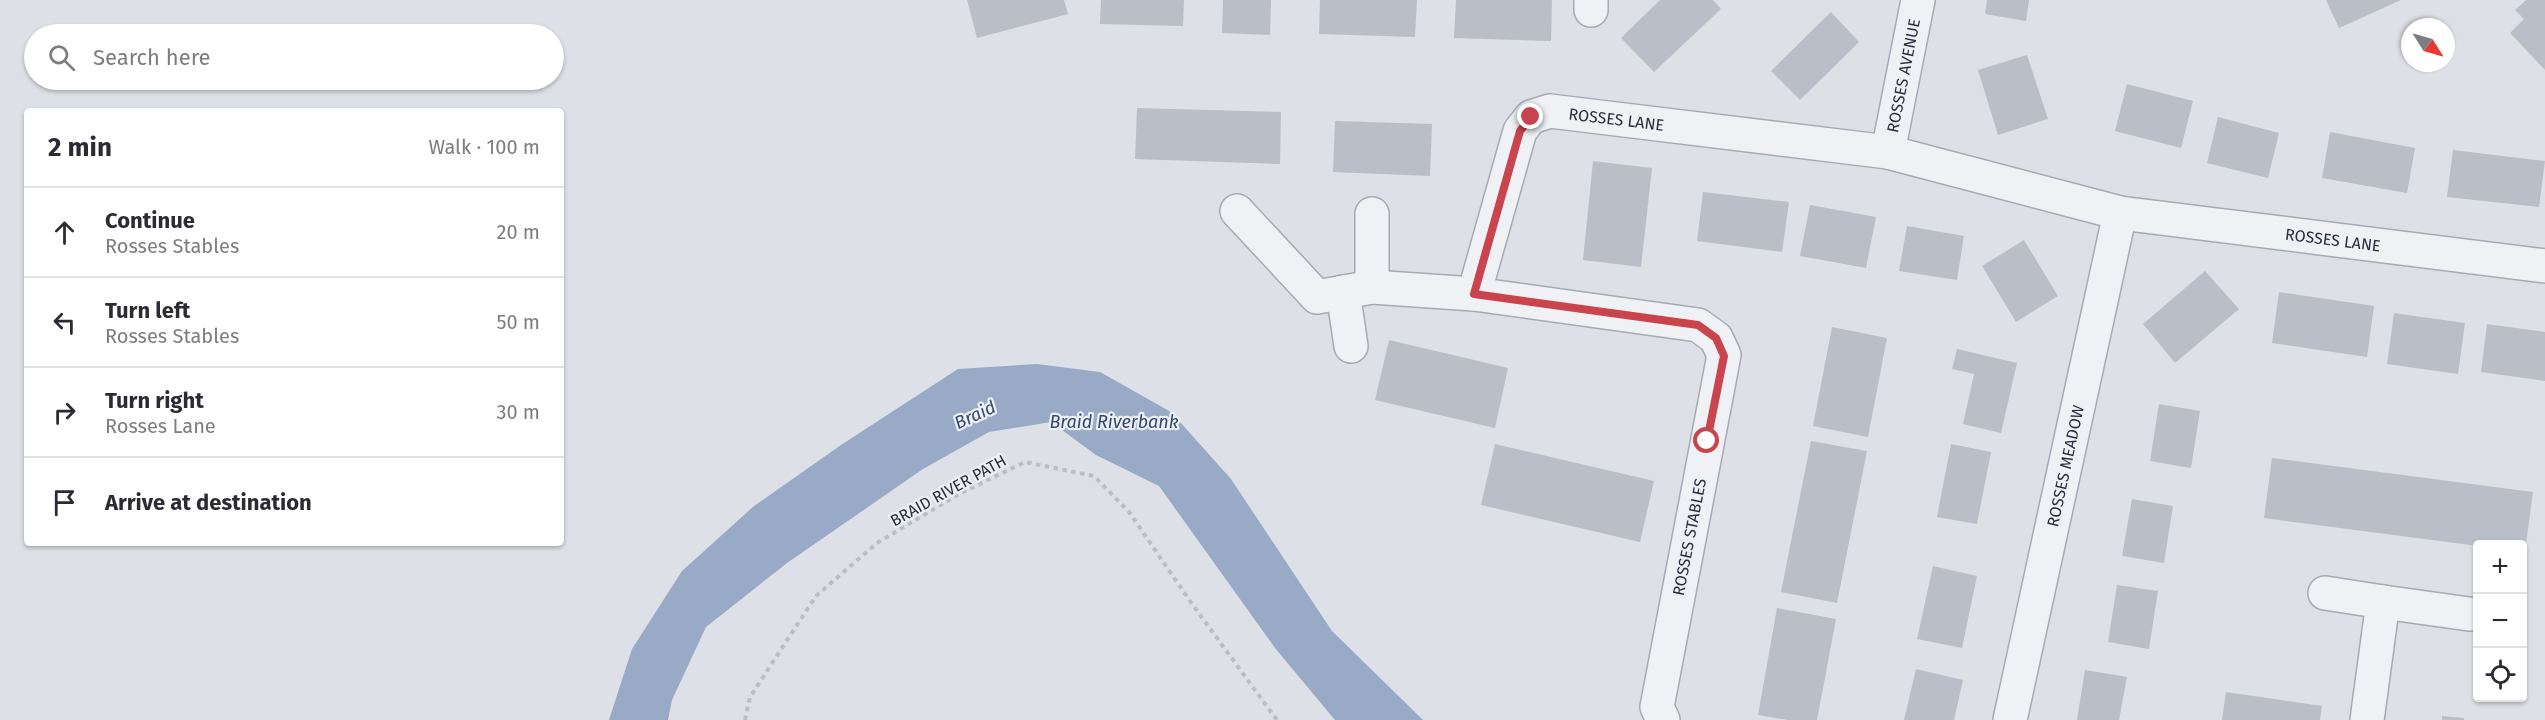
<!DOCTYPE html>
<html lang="en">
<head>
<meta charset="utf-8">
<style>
	:root { --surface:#fff; --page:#f2f2f3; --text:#2b2b33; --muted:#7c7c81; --line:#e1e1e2 }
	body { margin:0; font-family:"Fira Sans",sans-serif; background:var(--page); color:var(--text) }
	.controls { position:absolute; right:18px; bottom:18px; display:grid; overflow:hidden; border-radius:6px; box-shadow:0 2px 4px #0004 }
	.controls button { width:54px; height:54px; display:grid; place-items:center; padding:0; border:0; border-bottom:2px solid var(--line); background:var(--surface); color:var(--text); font:30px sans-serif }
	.compass { position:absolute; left:2401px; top:18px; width:54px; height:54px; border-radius:50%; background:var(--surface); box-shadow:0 2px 4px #0004; rotate:127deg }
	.stop { position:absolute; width:18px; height:18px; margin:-14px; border:4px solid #c9444c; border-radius:50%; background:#fff }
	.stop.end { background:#c9444c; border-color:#fff; box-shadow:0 2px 6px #0008 }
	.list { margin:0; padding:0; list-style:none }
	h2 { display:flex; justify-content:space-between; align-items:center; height:78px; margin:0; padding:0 24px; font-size:26px }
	h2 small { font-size:20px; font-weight:400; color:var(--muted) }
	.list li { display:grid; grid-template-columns:39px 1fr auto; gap:18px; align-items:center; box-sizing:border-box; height:90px; padding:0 24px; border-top:2px solid var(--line) }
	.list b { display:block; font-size:22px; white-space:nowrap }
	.list p { margin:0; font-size:20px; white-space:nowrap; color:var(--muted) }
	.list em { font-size:20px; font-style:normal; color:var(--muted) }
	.icon { flex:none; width:33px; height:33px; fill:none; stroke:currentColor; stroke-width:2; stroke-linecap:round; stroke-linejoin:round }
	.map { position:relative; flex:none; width:2545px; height:720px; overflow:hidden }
	.search { position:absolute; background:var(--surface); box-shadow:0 2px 4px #0004; left:24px; top:24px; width:540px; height:66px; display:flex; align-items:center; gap:15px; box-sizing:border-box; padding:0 21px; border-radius:33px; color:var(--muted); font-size:22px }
	.panel { position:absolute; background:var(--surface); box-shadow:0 2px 4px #0004; left:24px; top:108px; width:540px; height:438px; border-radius:6px }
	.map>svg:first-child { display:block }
	.water { fill:#98aac6 }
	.building { fill:#babec9 }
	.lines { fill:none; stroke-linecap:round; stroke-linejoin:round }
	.minor-casing { stroke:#a6aab3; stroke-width:36 }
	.path { stroke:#bbbec5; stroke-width:4; stroke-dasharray:4.5 4.5; stroke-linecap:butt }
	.minor { stroke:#eff1f5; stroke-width:33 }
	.route { stroke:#c9444c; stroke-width:8 }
	.labels { text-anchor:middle; stroke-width:4.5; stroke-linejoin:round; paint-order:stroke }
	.street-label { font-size:16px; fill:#272d3c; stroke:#eceff4 }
	.water-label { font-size:18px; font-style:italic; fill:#32486f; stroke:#eceff4 }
</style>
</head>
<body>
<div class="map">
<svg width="2545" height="720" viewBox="0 0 2545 720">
	<rect width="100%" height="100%" fill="#dde0e6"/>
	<path class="water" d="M1037,364L1100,372L1171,412L1231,479L1332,631L1423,720H1335L1275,648L1159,486L1096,455L1051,422L989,432L923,469L787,563L706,627L672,700L668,720H609L632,649L682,571L754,506L841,445L958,369Z"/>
	<path class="building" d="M967,0H1064L1068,14L977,38Z
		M1101,0H1184L1183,26L1100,24Z
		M1223,0H1271L1270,35L1222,33Z
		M1320,0H1417L1415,37L1319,34Z
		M1456,0H1552L1551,41L1454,38Z
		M1660,0H1713L1721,9L1654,72L1621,38Z
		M1987,0H2029L2026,21L1985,14Z
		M2326,0H2401L2339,28Z
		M2526,0H2545V70L2510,33L2524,19L2515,10Z
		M1831,12L1859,42L1800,100L1771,71Z
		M2027,55L2048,119L1998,135L1978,70Z
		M2127,84L2193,101L2181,148L2115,131Z
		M1137,108L1281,112L1280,164L1135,159Z
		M2218,117L2279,133L2268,178L2207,163Z
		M1335,121L1432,124L1430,176L1333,172Z
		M2330,132L2415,148L2407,193L2322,178Z
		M2453,150L2545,161L2539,207L2447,197Z
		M1593,161L1652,168L1641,267L1583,260Z
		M1703,192L1789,202L1782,252L1697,241Z
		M1810,205L1876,217L1866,268L1800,256Z
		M1907,226L1964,236L1957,280L1899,271Z
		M2024,240L2058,296L2016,322L1982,266Z
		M2205,271L2239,309L2175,363L2143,324Z
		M2279,292L2374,306L2367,357L2272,343Z
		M2394,313L2465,323L2458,374L2387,364Z
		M2487,324L2545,332V381L2481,372Z
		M1832,327L1887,338L1868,437L1813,426Z
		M1389,340L1508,368L1495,428L1375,400Z
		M1957,349L2017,363L2001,433L1963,424L1974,374L1952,369Z
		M2159,404L2200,411L2191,468L2150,461Z
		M1811,441L1867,451L1837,603L1781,592Z
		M1495,444L1654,481L1640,542L1481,505Z
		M1951,444L1991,452L1977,524L1937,517Z
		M2272,458L2533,492L2525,552H2522V544L2478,546L2264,518Z
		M2132,499L2173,506L2164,563L2122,556Z
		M1933,566L1977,576L1962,648L1917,639Z
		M2117,585L2158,591L2149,649L2108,642Z
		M1777,608L1836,619L1817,720H1788L1758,715Z
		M1916,669L1963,680L1954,720H1904Z
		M2085,670L2127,677L2119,720H2077Z
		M2226,692L2322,706L2320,720H2222Z
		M2442,716L2464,718V720H2442Z"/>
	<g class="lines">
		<defs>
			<g id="minor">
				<path d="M1591,10V0"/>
				<path id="s1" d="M1888,152L1918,0"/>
				<path d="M1237,211L1317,297L1372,287L1474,294L1698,325L1716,338L1724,355L1657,707L1663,720"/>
				<path d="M1372,214V287"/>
				<path d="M1343,292L1351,346"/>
				<path id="s2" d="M1474,294L1520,131L1531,117L1550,111L1888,152L2120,213L2545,266"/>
				<path d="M2325,593L2383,602L2367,720"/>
				<path d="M2383,602L2469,614"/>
				<path id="s3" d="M2010,720L2120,213"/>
			</g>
		</defs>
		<use href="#minor" class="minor-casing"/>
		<path class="path" d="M745,720L750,697L816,596L877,543L959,494L1025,462L1094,476L1129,512L1192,604L1277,720"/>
		<use href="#minor" class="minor"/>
	</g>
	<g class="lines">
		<path class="route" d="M1531,117L1520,131L1474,294L1698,325L1716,338L1724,356L1707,441"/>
	</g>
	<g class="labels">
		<g class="street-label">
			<text dy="6" stroke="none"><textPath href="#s1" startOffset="78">ROSSES AVENUE</textPath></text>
			<text dy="6" stroke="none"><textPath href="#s2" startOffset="274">ROSSES LANE</textPath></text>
			<text dy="6" stroke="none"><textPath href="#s2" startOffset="1002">ROSSES LANE</textPath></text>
			<text dy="6" stroke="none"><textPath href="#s3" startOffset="260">ROSSES MEADOW</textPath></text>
			<text transform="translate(948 490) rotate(-29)" y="6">BRAID RIVER PATH</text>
			<text transform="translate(1689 537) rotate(-79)" y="6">ROSSES STABLES</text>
		</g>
		<g class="water-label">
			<text transform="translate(975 415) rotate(-25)" y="6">Braid</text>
			<text x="1114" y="428">Braid Riverbank</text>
		</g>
	</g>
</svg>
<div class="controls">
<button>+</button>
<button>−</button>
<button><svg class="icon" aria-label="locate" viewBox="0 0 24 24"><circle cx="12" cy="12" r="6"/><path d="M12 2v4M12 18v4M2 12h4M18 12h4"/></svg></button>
</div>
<svg class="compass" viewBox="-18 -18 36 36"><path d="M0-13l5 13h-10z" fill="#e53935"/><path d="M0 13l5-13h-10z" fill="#7c7c81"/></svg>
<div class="stop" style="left:1707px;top:441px"></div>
<div class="stop end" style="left:1531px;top:117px"></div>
<div class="search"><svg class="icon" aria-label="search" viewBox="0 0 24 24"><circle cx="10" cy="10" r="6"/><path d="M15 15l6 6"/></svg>Search here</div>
<section class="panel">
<h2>2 min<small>Walk · 100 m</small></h2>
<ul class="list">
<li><svg class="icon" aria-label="ahead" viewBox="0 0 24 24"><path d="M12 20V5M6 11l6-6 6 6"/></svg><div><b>Continue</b><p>Rosses Stables</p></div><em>20 m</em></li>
<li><svg class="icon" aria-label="left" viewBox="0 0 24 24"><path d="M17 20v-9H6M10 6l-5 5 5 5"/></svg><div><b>Turn left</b><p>Rosses Stables</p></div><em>50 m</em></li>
<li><svg class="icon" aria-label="right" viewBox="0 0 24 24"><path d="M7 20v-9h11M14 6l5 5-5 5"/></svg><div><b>Turn right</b><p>Rosses Lane</p></div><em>30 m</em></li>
<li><svg class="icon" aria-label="arrive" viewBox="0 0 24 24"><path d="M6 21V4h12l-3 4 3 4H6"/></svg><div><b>Arrive at destination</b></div></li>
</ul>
</section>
</div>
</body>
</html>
